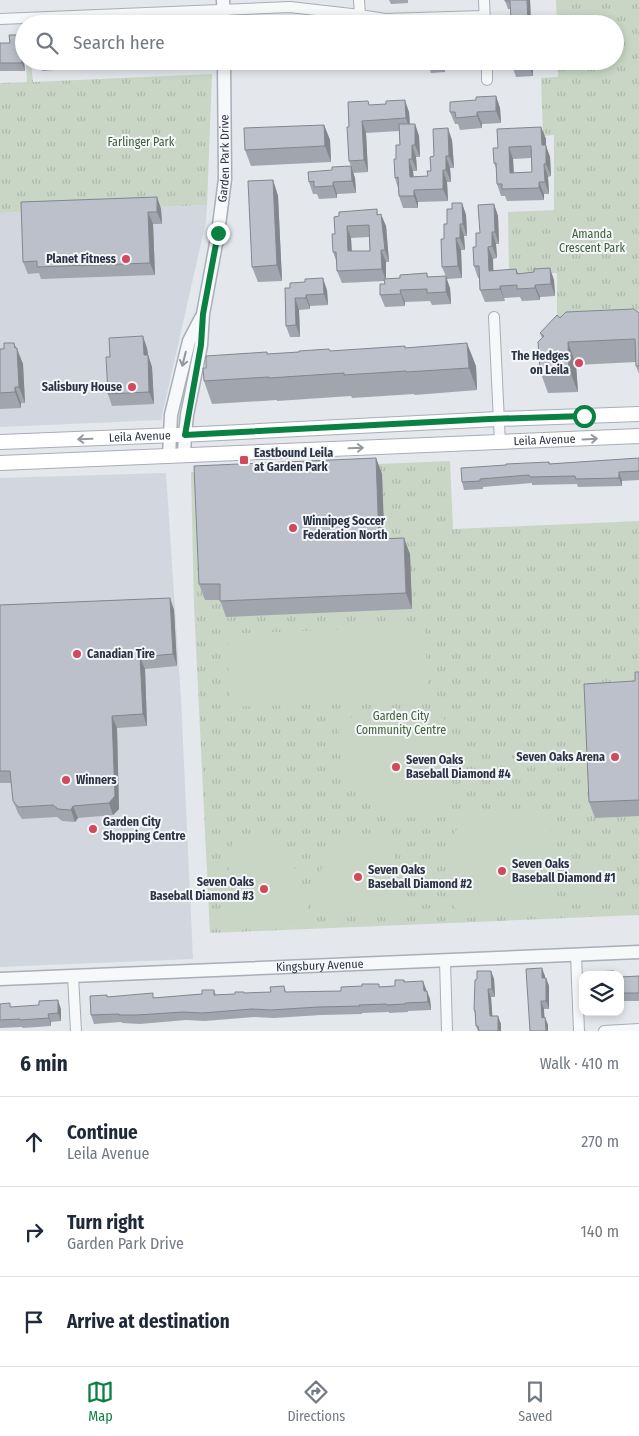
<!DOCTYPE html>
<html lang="en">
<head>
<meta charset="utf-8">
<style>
	:root { --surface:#fff; --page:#f6f6f7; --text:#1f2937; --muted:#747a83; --line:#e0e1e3; --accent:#0b8043 }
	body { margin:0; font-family:"Fira Sans Condensed",sans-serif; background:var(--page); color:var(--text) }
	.controls { position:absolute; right:15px; bottom:15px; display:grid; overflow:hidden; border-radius:10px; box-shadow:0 2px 8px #0003 }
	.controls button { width:45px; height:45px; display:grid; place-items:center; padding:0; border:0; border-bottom:1px solid var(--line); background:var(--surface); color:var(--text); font:25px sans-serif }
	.stop { position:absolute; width:15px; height:15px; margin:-11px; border:4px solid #0b8043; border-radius:50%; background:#fff }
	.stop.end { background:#0b8043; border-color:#fff; box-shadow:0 1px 5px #0008 }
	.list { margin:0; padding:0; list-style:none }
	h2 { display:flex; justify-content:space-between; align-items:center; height:65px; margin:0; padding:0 20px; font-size:21px }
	h2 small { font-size:16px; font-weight:400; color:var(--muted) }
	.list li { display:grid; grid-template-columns:32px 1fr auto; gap:15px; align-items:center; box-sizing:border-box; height:90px; padding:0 20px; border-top:1px solid var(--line) }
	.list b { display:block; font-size:19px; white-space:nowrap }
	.list p { margin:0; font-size:16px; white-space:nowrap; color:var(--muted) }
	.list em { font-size:16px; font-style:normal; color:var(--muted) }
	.icon { flex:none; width:28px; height:28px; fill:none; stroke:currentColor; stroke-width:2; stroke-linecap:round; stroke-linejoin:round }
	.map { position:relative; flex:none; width:639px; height:1031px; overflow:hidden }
	.search { position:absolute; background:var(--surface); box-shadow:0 2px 8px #0003; left:15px; right:15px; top:15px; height:55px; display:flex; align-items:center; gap:12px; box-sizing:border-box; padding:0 18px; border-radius:28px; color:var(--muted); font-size:19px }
	.sheet { height:335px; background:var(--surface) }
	nav { display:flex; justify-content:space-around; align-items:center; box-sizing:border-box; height:70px; border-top:1px solid var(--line); background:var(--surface); font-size:14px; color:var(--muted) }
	nav a { display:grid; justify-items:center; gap:2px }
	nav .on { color:var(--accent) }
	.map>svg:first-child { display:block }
	.built { fill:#d2d6de }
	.grass { fill:url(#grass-tufts) }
	.pitch { fill:#c9d6c5 }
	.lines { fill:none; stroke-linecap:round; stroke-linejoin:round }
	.minor-casing { stroke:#a9aeb7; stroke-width:12 }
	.tertiary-casing { stroke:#a9aeb7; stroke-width:15 }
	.secondary-casing { stroke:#a9aeb7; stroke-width:16 }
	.minor { stroke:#f7f8fa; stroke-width:10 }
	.tertiary { stroke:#f7f8fa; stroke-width:12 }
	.secondary { stroke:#fff; stroke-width:14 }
	.wall { fill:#a1a5ae; fill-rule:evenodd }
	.shaded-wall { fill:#83868d }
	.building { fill:#bbc0ca; stroke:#83868d; fill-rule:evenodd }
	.oneway { stroke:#9196a0 }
	.oneway2 { stroke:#959aa2 }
	.route { stroke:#0b8043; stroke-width:6 }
	.poi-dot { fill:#d1495b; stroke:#f4f6f9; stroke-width:2 }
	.labels { text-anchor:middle; stroke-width:4; stroke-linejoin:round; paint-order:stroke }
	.park-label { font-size:12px; fill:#3f6138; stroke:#f4f6f9 }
	.street-label { font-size:12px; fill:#2b3445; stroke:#f4f6f9 }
	.poi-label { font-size:12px; font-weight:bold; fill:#2b3445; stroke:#f4f6f9; text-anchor:start }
</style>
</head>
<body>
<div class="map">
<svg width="639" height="1031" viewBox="0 0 639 1031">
	<defs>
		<pattern id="grass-tufts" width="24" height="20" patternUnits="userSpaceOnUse" patternTransform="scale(1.25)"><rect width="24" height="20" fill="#c9d6c5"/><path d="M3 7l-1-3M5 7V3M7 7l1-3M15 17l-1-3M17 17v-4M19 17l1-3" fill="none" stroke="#adb8ab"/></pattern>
	</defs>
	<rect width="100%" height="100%" fill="#e4e7ec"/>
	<path class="built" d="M207,205L206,221L161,420L0,427V213Z
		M166,473L181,699L193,959L0,967V478Z"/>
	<path class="grass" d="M556,0H639V325L557,328V273L509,274L508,212L554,210V135L543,136L541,78L558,77V61H615V24H502L557,21Z
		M26,61H31L33,82L212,74L207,205L0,213V83L27,82Z
		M450,461L453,529L639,521V915L210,933L194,606L191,472Z"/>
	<path class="pitch" d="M425,626L428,700L230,707L227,634Z
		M437,712L447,722L445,817L420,819L393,813L371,799L354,784L338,750L340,718Z
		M472,808L540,812L550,826L552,912L466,918L453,906L452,836Z
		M391,832L396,873L408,908L401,919L313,909L316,881L325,861L337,846L362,834Z
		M239,836L260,840L285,852L299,876L307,902L309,920L232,926L222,916L233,837Z
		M608,859L609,897L587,898L585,860Z"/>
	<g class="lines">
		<defs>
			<path id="minor" d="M359,0L360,15
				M484,0L485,24
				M0,19L290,7L360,15L385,19L484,16
				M487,61V80
				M494,317L500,443
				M576,955L579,1031
				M445,961L447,1031
				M73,976L76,1031
				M604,1031L639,1029"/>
			<g id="tertiary">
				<path d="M223,0L224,24"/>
				<path id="s1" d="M184,455L185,435L187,415L201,345L203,314L218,233L225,179L224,61"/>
				<path d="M169,456L171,415L189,341L201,318"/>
				<path id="s2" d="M0,979L639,952"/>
			</g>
			<g id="secondary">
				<path id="s3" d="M0,442L201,434L498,419L639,414"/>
				<path id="s4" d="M0,463L639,436"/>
			</g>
		</defs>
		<use href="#minor" class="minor-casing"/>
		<use href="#tertiary" class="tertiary-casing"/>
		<use href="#secondary" class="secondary-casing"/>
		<use href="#minor" class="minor"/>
		<use href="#tertiary" class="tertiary"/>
		<use href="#secondary" class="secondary"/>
	</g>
	<path class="wall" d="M389,0H408V3L391,4Z
		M530,0L531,24H505L511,20V9H508L505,1Z
		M24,35V61H34L24,62L25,71H0V43H10Z
		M39,61H120V62L80,63V68L42,71Z
		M168,61H208V62L169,66Z
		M241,61H256V68L244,69Z
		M306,61H470V65L445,67V72L431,73L428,64L375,66V68L332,70L330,66L308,67Z
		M508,61H533V76L516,77L513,68V65H510Z
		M496,96L500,108L501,123L482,124V128L460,130L458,124H455L450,112L476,100Z
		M370,105L409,112L410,124H415L419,136L420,157H416L417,171H413L414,177L428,176L431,171L434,156L452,140L454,168H450L451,182H447L448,201L418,202V208H403L399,196L398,188L395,178L396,159L400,145L399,131L366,133L368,172L353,173L355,178L356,193L337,194V198L319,199L317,194H313L309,182L332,170L351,166L349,161V127Z
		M324,125L330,140L331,162L251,166L245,150Z
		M541,127L546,139V146L550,157L551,176L548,177L549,194H544V200L507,201L505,196H501L497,184L496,168L494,163L498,148ZM531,158L532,172L514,173L513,159Z
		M273,180L278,196L282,281L258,282L252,267Z
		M157,197L161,209L162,224H153L155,275L41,279L39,273L28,274L23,262Z
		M462,203L466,215L467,236H464L465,250H461L462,278L447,279L442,267L447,224L452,209Z
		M494,204L498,216L499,244H496L497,258L493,259V271L516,269L518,273L554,280L555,296L540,297V300L522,301L520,297L504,298L505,301L485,302L480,290L479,278H478L474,266L476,247L480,233Z
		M377,209L378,215L386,226L389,262H386V279L400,278L427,273L428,277L450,288L451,304L432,305L430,301L405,302V306L385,307L380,295L385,284V281L342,283L337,271V263L333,252L335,234L339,216ZM369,237L370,251H352L351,238Z
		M285,288L327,290L328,305L310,306V309L299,310L300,337H290L286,326Z
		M639,313V374L636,366V362L576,365L578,392L548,393L540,371L542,338L540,333L560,318Z
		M17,348L23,364L25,403H21V408L0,409V349Z
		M147,348L148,355L152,367L154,404L112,406L108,394L110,357Z
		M405,348L476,366L477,390L415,395L414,394L352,398L351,396L277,401V400L212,404L204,381L268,354Z
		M376,458L382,474L384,538L410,554L412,609L226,617L220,600H205L199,584Z
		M639,458V480L622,481V486L578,487L577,484L532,485V483L483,487V489L464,490L462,482L549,462L550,464Z
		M170,598L174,610L177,666L145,669L147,726L117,728L119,809L113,815L78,818L75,822L62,821L57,817L22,819L18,813L13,801L12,783H0V605Z
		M639,672V816L595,818L589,802Z
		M491,971L494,979L495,997H491L492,1016L501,1024V1031H478L476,1026L475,1014L474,1010L477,979Z
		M545,976V978H546L549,986V1009H544V1017L548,1025V1031H530Z
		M639,976V1001H620V977Z
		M404,980L405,982L426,989L430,999L431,1010L408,1011V1012L389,1013V1012L362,1013V1014L321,1015L274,1018L254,1017L205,1021L186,1020L140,1024L122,1023L121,1022L94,1024L91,1015L108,997L154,998L202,994L214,990L216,995L271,992L284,986L286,992L341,991L380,987L395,986Z
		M0,1004L11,1007L61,1009V1021L51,1022V1026L23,1028L22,1027L0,1028Z"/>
	<path class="shaded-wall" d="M527,0H530L531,24H528Z
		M21,54L24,62L25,71L22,63Z
		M254,61H256V68Z
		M442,61H443L445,67V72Z
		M530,61H533V76L530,68Z
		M496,96L500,108L501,123L496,111Z
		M405,100L409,112L410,130L406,118Z
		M477,112L482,124V128L477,116Z
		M362,121L366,133L368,172L364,160Z
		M415,124L419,136L420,157L415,145Z
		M324,125L330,140L331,162L325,146Z
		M541,127L546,139V146L550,157L551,176L546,164L542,145Z
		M448,128L452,140L454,168L449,156Z
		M412,145L416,157L417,171L412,159Z
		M509,147L513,159L514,185L510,173Z
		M446,156L450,168L451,182L446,170Z
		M409,159L413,171L414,189L410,177Z
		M544,164L548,177L549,194L545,182Z
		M351,166L355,178L356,193L352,181Z
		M443,170L447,182L448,201L443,189Z
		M273,180L278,196L282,281L277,265Z
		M333,182L337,194V198L333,186Z
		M539,182L544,194V200L539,188Z
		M414,190L418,202V208L414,196Z
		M157,197L161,209L162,224L157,212Z
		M462,203L466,215L467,236L463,224Z
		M494,204L498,216L499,244L495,232Z
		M148,212L153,224L155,275L150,263Z
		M381,214L386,226L389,262L385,250Z
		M460,224L464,236L465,250L460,238Z
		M347,226L351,238L352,263L348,251Z
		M492,232L496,244L497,258L492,246Z
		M456,238L461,250L462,278L458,266Z
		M488,247L493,259L494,283L489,271Z
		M381,250L386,262V281L382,269Z
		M550,268L554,280L555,296L551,284Z
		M446,276L450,288L451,304L446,292Z
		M323,278L327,290L328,305L324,294Z
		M535,285L540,297V300L535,288Z
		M500,286L505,301L500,289Z
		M400,290L405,302V306L401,294Z
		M306,295L310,306V309L306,298Z
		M295,298L299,310L300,337L296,325Z
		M143,336L147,348L148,355L152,367L154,404L149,392L144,355Z
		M568,342L576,365L578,392L569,369Z
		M14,343L23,364L25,403L19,387Z
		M467,343L476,366L477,390L469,368Z
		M15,387L21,403V408L15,392Z
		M376,458L382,474L385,554L379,539Z
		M619,472L622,481V486L619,478Z
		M404,538L410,554L412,609L406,593Z
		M170,598L174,610L177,666L173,654Z
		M140,657L145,669L147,726L143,714Z
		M112,716L117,728L119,809L113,815L109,803Z
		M73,806L78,818L75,822L71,810Z
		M542,968L545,976V986L542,978Z
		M491,971L494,979L495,997L492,989Z
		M546,978L549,986V1009L546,1001Z
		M423,981L426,989L427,999L424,991Z
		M488,989L491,997L493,1024L490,1016Z
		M427,991L430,999L431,1010L428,1002Z
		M58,1000L61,1009V1021L58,1013Z
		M541,1001L544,1009L545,1026L542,1018Z
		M48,1014L51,1022V1026Z
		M498,1016L501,1024V1031H498Z
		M545,1017L548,1025V1031H546Z"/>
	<path class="building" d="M505,0H527L528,24H505V20H511L510,1H505Z
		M9,35H24V54H21L22,63H0V43H10Z
		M39,61H60L39,63Z
		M428,61H442V64H428Z
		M513,61H530V68H513Z
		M496,96V111L477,112V116L456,118L455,112H450V102L476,100V97Z
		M405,100L406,118L362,121L364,160L349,161L347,127H349L348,102L368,101L369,105L386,104V101Z
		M399,124H415V145H412V159H409L410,177L428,176L427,171H431L430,157L434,156L433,129L448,128L449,156H446V170H443V189L414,190V196H399L398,177L395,178L394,159H396V145H400Z
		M324,125L325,146L245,150L244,128Z
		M541,127L542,145H546V164H544L545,182H539V188L502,189V184H497L496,163H494L493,148H498L497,129ZM531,146L532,172L510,173L509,147Z
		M351,166L352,181L333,182V186L314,187V181L309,182L308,172L332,170V167Z
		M273,180L277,265L252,267L248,181Z
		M157,197V212H148L150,263L37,267V261L23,262L21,202Z
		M452,203H462L463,224H460V238H456L458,266L442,267L441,239H444V224H447V209H452Z
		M494,204L495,232H492V246L488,247L489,271L516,269L517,274L534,272V269L550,268L551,284L535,285V288L517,289V285L500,286V289L480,290L479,266H474L473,247H476V233H480L478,205Z
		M377,209V215L381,214L385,250H381L382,269L337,271L336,252H333L332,234H335L334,217L339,216V212ZM369,225L370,251H348L347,226Z
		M427,273V277L446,276V292L427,293V289L400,290L401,294L380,295V284H385L384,279L400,278V275Z
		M323,278L324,294L306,295V298H295L296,325L286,326L285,288H290V283L305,282V279Z
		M634,309L639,313V366H636L635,339L568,342L569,369L540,371L538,342L544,336L540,333L557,315L560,318L566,312Z
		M143,336L144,355H148L149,392L108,394L106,357H110L109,338Z
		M4,343H14L15,348H17L19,387H15V392L0,393V349H4Z
		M467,343L469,368L406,372V371L344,375V373L269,378V377L204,381L203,368H206V356L267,352V354L299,352V351L329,349L330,351L405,346V348Z
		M376,458L379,539L404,538L406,593L220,601V584H199L194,466Z
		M639,458V471L619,472V478L576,479L575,476L530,477L529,475L480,479V481L462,482L461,468L506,465V464L549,462V464Z
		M170,598L173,654L140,657L143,714L112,716L115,796L109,803L73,806L71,810L58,809L53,805L18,807L13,801L10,771H0V605Z
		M635,672H639V800L589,802L584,684L635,681Z
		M542,968V978H546V1001H541L542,1018L545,1017L546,1031H530L526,969Z
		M477,971H491L492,989H488L490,1016H498V1031H479L478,1026H476L475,1010H474L475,980L477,979Z
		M614,971V975H593V972Z
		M639,976V993H620V977Z
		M395,980H404V982L423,981L424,991H427L428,1002L405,1003V1004L387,1005L386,1004L359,1005L360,1006L318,1007L271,1010L252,1009L202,1013L183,1012L137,1015H119V1014L91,1015L90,996L107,995V997L153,993V998L202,994V990H214V995L235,994V992H244V993L271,992L270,987L284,986L285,992L341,991V987L362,986V984H379V987L395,986Z
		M58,1000V1013L48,1014L49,1018L20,1020V1019L0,1020V1004L10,1003V1007L39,1005V1001Z"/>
	<defs><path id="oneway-shaft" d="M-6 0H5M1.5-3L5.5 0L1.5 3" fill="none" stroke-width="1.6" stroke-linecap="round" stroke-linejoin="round" transform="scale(1.25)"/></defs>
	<use class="oneway" href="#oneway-shaft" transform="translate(184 359) rotate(104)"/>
	<g class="oneway2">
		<use href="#oneway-shaft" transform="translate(85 439) rotate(178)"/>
		<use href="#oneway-shaft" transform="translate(590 439) rotate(-3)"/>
		<use href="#oneway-shaft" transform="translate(356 448) rotate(-2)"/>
	</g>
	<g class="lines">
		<path class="route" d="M218,233L203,314L201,345L185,435L489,419L584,416"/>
	</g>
	<g class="poi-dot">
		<circle cx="126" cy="259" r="5"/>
		<circle cx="579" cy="363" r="5"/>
		<circle cx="132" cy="387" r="5"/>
		<rect x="239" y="455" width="10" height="10" rx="2.5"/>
		<circle cx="293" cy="528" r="5"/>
		<circle cx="77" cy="654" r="5"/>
		<circle cx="615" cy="757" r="5"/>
		<circle cx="396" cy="767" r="5"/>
		<circle cx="66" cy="780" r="5"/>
		<circle cx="93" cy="829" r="5"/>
		<circle cx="502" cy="871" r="5"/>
		<circle cx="358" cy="877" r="5"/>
		<circle cx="264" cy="889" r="5"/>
	</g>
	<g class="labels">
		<g class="park-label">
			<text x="141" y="146">Farlinger Park</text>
			<text x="592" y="238">Amanda<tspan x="592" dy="14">Crescent Park</tspan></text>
			<text x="401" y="720">Garden City<tspan x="401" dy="14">Community Centre</tspan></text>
		</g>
		<g class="street-label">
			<text dy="4" stroke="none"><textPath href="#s1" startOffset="300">Garden Park Drive</textPath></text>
			<text dy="4" stroke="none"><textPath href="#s3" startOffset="140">Leila Avenue</textPath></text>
			<text dy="4" stroke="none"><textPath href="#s4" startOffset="545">Leila Avenue</textPath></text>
			<text dy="4" stroke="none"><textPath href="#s2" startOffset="320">Kingsbury Avenue</textPath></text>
		</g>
		<g class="poi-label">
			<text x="116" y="263" text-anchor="end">Planet Fitness</text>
			<text x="569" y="360" text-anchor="end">The Hedges<tspan x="569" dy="14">on Leila</tspan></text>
			<text x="122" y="391" text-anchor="end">Salisbury House</text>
			<text x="254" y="457">Eastbound Leila<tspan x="254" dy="14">at Garden Park</tspan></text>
			<text x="303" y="525">Winnipeg Soccer<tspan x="303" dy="14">Federation North</tspan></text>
			<text x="87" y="658">Canadian Tire</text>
			<text x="605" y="761" text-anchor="end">Seven Oaks Arena</text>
			<text x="406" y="764">Seven Oaks<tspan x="406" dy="14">Baseball Diamond #4</tspan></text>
			<text x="76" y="784">Winners</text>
			<text x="103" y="826">Garden City<tspan x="103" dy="14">Shopping Centre</tspan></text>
			<text x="512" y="868">Seven Oaks<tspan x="512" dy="14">Baseball Diamond #1</tspan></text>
			<text x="368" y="874">Seven Oaks<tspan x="368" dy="14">Baseball Diamond #2</tspan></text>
			<text x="254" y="886" text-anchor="end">Seven Oaks<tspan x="254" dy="14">Baseball Diamond #3</tspan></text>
		</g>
	</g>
</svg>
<div class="controls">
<button><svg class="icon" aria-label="layers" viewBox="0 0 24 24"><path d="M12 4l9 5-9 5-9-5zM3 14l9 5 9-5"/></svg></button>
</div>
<div class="stop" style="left:584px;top:416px"></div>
<div class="stop end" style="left:218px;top:233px"></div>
<div class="search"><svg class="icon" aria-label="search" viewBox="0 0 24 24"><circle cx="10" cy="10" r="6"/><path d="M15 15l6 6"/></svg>Search here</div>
</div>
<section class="sheet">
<h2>6 min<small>Walk · 410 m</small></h2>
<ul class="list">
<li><svg class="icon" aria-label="ahead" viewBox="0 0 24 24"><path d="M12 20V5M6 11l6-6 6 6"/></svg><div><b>Continue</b><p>Leila Avenue</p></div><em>270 m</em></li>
<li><svg class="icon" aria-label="right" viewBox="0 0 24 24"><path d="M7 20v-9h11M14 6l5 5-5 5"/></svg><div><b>Turn right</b><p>Garden Park Drive</p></div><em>140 m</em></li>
<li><svg class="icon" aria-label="arrive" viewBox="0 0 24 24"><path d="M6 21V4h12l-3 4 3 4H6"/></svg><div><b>Arrive at destination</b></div></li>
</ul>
</section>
<nav>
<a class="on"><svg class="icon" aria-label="map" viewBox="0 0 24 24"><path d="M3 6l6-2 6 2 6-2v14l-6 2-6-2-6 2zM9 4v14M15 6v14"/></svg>Map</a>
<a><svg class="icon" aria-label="directions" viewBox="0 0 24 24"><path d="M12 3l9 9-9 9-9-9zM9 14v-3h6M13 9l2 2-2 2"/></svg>Directions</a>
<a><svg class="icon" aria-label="saved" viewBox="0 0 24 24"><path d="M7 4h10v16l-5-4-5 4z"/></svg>Saved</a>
</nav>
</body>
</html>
